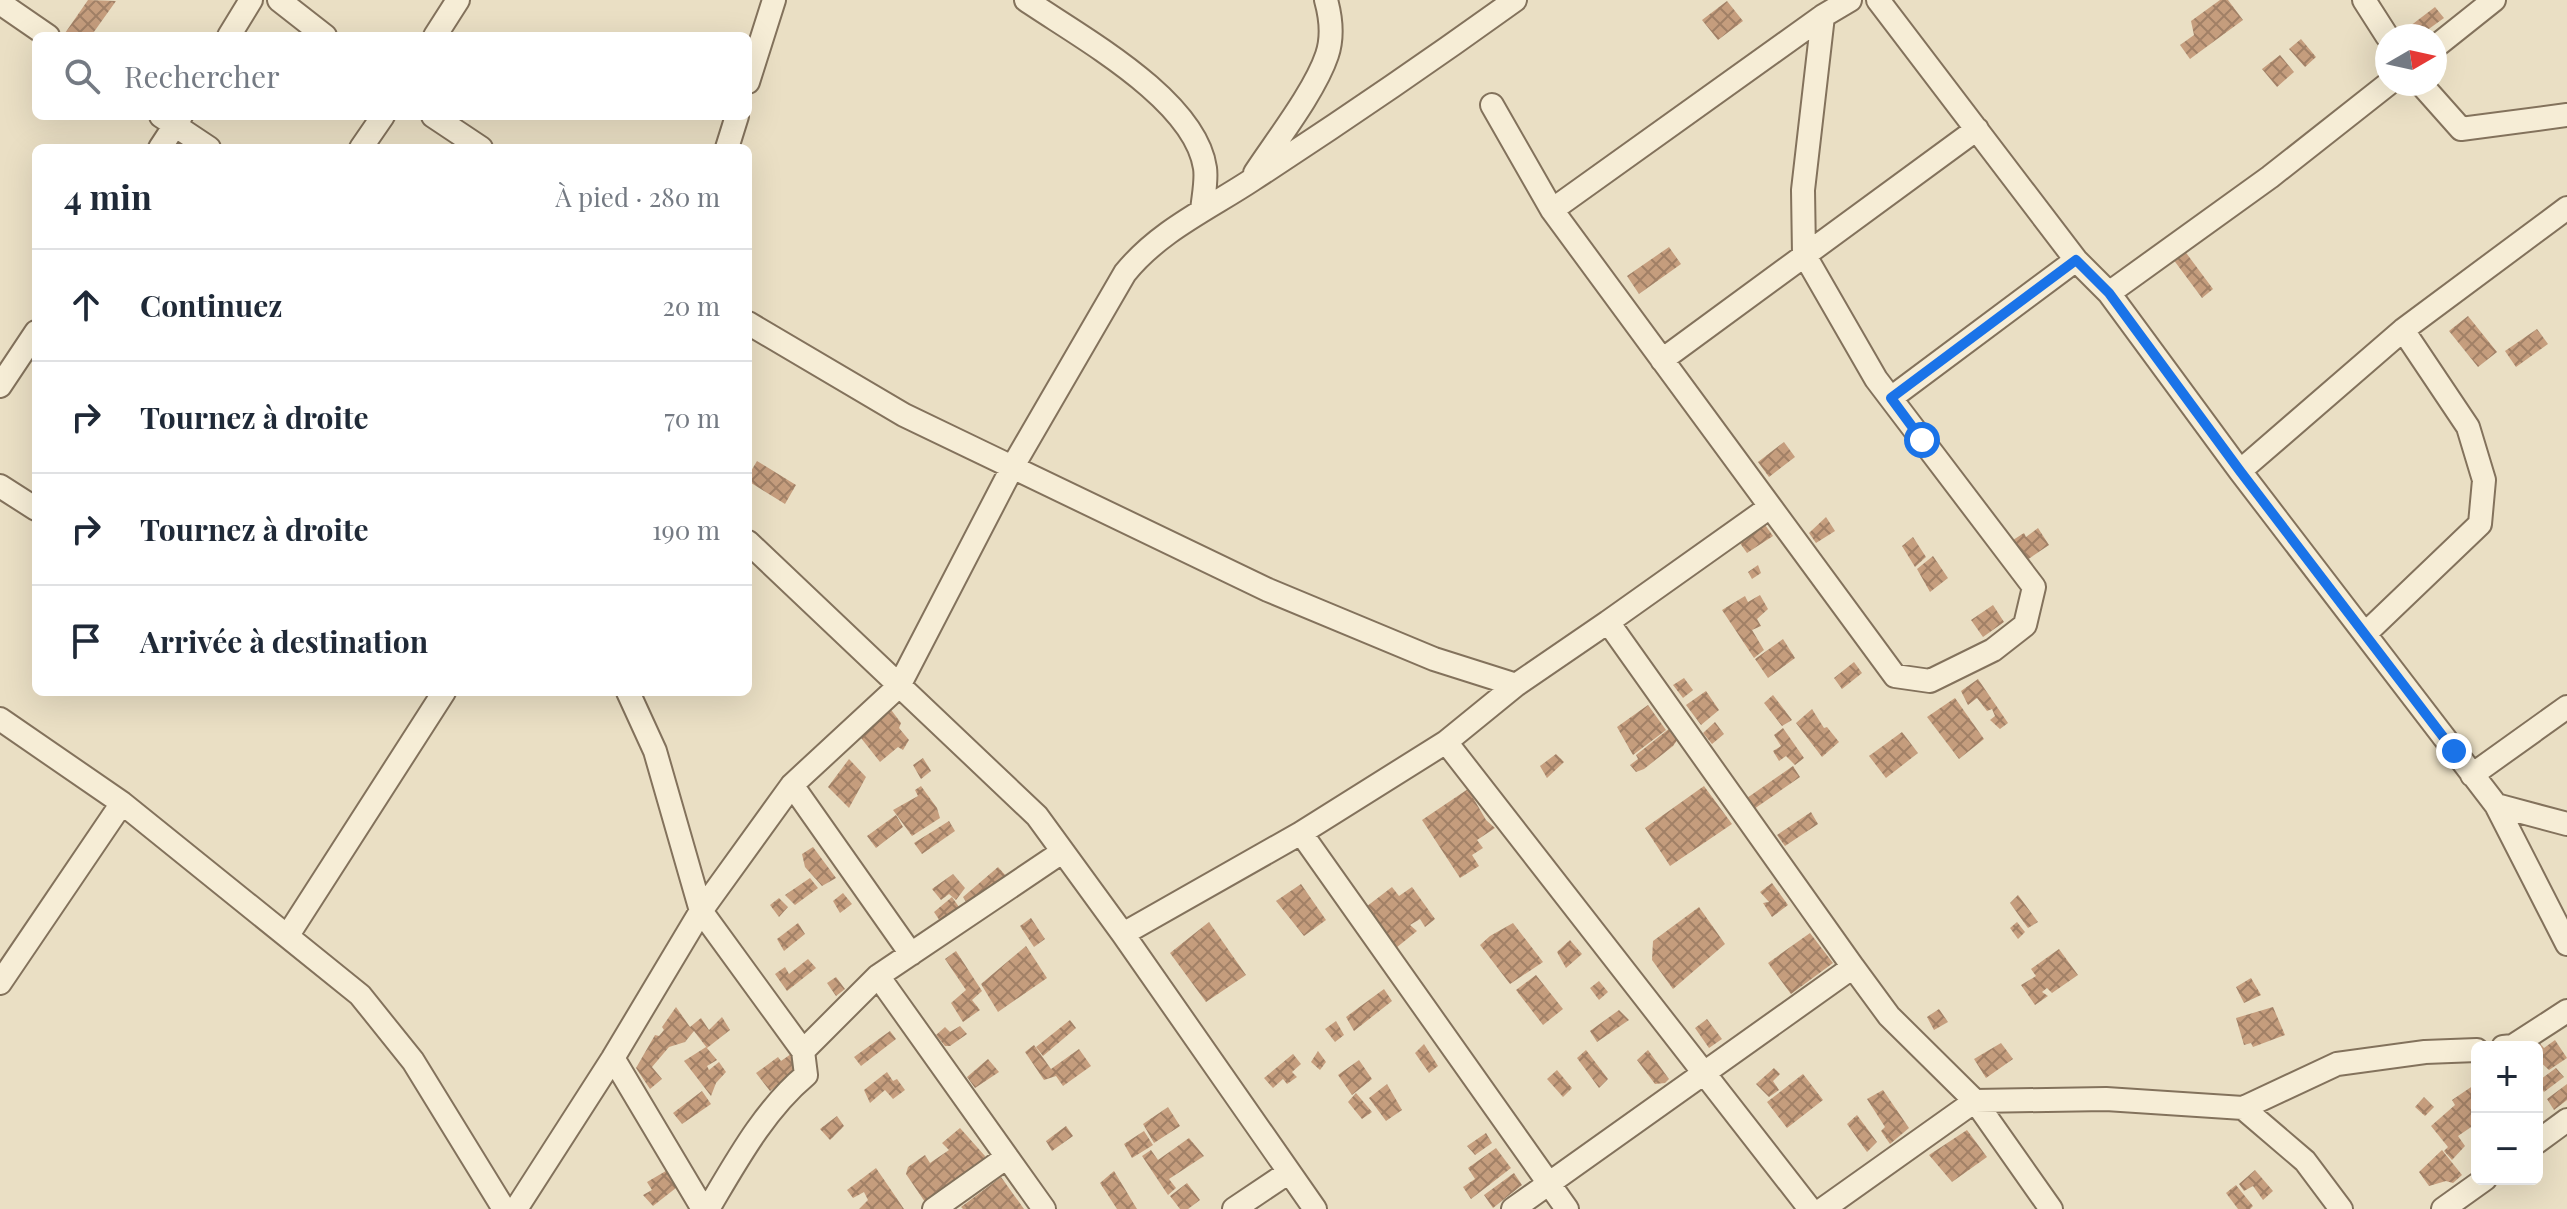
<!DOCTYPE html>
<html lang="fr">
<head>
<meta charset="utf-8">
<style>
	:root { --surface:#fff; --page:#f2f2f3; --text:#1f2937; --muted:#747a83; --line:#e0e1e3 }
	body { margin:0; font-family:"Playfair Display",serif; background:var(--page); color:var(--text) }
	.controls { position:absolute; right:24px; bottom:24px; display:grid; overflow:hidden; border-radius:12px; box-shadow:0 8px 32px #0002 }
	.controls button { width:72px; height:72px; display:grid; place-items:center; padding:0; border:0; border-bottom:2px solid var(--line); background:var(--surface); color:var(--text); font:40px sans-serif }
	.compass { position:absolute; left:2375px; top:24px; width:72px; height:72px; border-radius:50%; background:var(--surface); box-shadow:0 8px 32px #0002; rotate:81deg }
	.stop { position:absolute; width:24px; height:24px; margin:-18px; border:6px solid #1a73e8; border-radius:50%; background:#fff }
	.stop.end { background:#1a73e8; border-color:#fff; box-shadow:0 2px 8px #0008 }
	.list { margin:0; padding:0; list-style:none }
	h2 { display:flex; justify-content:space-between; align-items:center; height:104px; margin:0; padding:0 32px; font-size:34px }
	h2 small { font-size:26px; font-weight:400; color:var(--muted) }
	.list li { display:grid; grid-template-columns:52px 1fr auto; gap:24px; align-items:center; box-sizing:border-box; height:112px; padding:0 32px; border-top:2px solid var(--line) }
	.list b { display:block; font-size:30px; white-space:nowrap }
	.list em { font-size:26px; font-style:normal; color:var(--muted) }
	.icon { flex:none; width:44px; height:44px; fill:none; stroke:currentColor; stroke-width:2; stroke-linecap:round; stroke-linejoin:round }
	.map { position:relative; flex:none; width:2567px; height:1209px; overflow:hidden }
	.search { position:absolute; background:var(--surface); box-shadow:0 8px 32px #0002; left:32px; top:32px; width:720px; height:88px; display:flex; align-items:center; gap:20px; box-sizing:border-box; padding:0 28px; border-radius:12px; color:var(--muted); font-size:30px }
	.panel { position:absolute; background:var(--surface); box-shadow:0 8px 32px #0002; left:32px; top:144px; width:720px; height:552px; border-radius:12px }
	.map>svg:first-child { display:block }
	.building { fill:url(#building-cross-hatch) }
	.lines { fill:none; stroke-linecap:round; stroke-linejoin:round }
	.street-casing { stroke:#83725c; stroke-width:26 }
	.street { stroke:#f6edd6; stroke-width:22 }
	.route { stroke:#1a73e8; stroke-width:10 }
</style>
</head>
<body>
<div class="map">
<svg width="2567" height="1209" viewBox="0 0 2567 1209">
	<defs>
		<pattern id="building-cross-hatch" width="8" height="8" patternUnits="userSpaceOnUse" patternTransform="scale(2)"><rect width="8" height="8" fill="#c59d7d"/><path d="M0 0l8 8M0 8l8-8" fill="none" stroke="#a18066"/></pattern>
	</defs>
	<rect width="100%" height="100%" fill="#eadfc4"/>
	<path class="building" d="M88,0L116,1L91,36H63Z
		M2220,0H2228L2243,20L2190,59L2180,45L2194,35L2191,21Z
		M1727,1L1743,21L1718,40L1702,20Z
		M2435,7L2444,18L2419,36H2397Z
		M2301,39L2316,57L2305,67L2289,49Z
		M2280,55L2294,72L2277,87L2262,69Z
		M2181,246L2213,289L2202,298L2170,255Z
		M1669,247L1681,264L1639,294L1627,276Z
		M2468,316L2497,352L2478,367L2449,331Z
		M2537,329L2548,344L2516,367L2505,351Z
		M1784,442L1795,457L1769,477L1758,462Z
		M757,461L796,485L785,504L748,481V476Z
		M1826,517L1835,531L1816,543L1809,533Z
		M1763,522L1773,536L1747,553L1737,539Z
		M2038,528L2049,545L2027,560L2013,540L2024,533L2026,537Z
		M1913,537L1926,557L1915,567L1902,546Z
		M1933,556L1948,578L1930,592L1917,569Z
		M1758,565L1761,573L1752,579L1748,572Z
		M1760,595L1768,609L1757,619L1761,626L1752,630L1764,650L1754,658L1722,610L1745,596L1748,602Z
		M1993,605L2004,622L1983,637L1971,620Z
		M1783,639L1795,658L1768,678L1755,659Z
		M1854,662L1862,673L1842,689L1834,678Z
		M1684,678L1693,690L1683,698L1673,685Z
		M1978,679L2008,723L2000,729L1990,720L1995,716L1992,709L1987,711L1977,698L1968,705L1961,691Z
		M1706,691L1719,710L1701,725L1686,705Z
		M1773,695L1792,720L1782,726L1764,703Z
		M1955,698L1984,739L1959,759L1927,717Z
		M886,703L901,723L899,728L909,740L903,750L898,747L880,762L861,738Z
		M1648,705L1666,730L1633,755L1617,727Z
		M1812,709L1824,728L1827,727L1839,742L1822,757L1796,723Z
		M1715,722L1724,734L1712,744L1703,733Z
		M1670,728L1678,739L1673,746L1644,769L1636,772L1630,765L1638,759L1636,755Z
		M1783,728L1804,758L1795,765L1786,756L1779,761L1773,751L1781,746L1774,735Z
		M1902,732L1918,753L1886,778L1869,756Z
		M1556,754L1564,762L1547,778L1540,766Z
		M923,758L931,771L921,779L913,765Z
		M849,759L866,777L849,808L828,787Z
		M1793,766L1800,777L1754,809L1747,798Z
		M921,786L937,808L940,818L912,836L893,810L918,796L915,790Z
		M1704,786L1732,824L1670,866L1645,828Z
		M1468,789L1486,820L1495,828L1477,840L1483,848L1472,855L1479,866L1460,878L1422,820Z
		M1811,812L1818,824L1785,846L1777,835Z
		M896,815L903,827L876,848L867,836Z
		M949,821L955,831L922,854L914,843Z
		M813,847L836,878L822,886L805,867L802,854Z
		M998,867L1007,877L968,905L963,897Z
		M953,874L965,888L956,900L949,894L941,900L932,889Z
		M810,878L818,888L795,905L785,895Z
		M1772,883L1788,905L1772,917L1763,903L1769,902L1760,892Z
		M1301,884L1326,920L1304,936L1276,901Z
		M1392,887L1399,896L1412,887L1435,919L1425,927L1420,919L1410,925L1417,931L1391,952L1362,910Z
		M843,893L852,904L840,913L833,901Z
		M2018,895L2038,922L2028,928L2010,903Z
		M952,897L959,907L940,921L934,912Z
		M779,898L788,907L779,917L770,905Z
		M1699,907L1725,944L1673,989L1652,960L1653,941Z
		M1031,918L1045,939L1034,947L1020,926Z
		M1209,922L1246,975L1206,1002L1170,953Z
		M2017,922L2025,932L2018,939L2010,928Z
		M798,923L805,934L784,951L777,939Z
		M1513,923L1543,962L1510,984L1480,945L1490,936Z
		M1810,933L1833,963L1791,994L1768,963Z
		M1570,940L1582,954L1566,968L1557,952Z
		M1026,946L1047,978L998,1012L981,984Z
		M2059,949L2078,975L2052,993L2047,988L2042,992L2048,996L2035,1005L2021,985L2036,976L2031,969Z
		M956,951L982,991L972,1000L980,1010L963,1022L951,1003L966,990L945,959Z
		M808,959L816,968L787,991L775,974L785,967L789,974Z
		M1536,975L1563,1009L1543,1025L1516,990Z
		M836,977L845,989L836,996L827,983Z
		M2251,978L2261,995L2244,1003L2236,987Z
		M1599,981L1608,992L1599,1000L1590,988Z
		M1384,989L1392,1001L1354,1031L1346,1017Z
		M676,1007L690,1027L701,1018L709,1030L722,1017L730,1030L707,1048L694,1031L685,1042L669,1047L652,1067L662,1079L650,1089L636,1068L655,1035L659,1036L664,1030L662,1027Z
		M2273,1007L2285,1035L2253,1047L2251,1043L2244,1045L2236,1018Z
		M1939,1009L1948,1022L1934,1030L1927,1017Z
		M1619,1010L1629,1020L1597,1042L1590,1031Z
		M1707,1019L1722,1039L1709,1048L1695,1028Z
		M1070,1020L1076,1028L1043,1056L1036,1047Z
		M1336,1021L1344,1035L1335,1042L1325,1029Z
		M960,1026L967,1034L950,1046H945L936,1035L945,1027L950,1032Z
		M890,1031L896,1039L861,1066L854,1057Z
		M2537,1040L2544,1048L2555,1040L2567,1058L2549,1070L2537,1059V1047H2527Z
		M2001,1043L2013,1059L1986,1078L1974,1059Z
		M1424,1044L1438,1066L1429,1073L1415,1053Z
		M1034,1045L1051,1069L1079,1049L1091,1066L1063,1086L1056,1076L1044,1080L1025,1052Z
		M706,1047L717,1060L707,1066L709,1070L719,1062L726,1072L716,1083L711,1096L684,1061Z
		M1586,1050L1608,1079L1599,1088L1577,1058Z
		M1648,1050L1669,1079L1665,1083L1655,1084L1637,1060Z
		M1318,1051L1326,1062L1320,1070L1311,1062Z
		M791,1054L801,1068L770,1091L756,1073L778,1057L781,1061Z
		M1293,1054L1301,1064L1292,1072L1297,1077L1287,1084L1283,1079L1273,1088L1264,1078Z
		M988,1059L999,1072L975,1088L967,1077Z
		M1359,1060L1372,1079L1352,1095L1338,1075Z
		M1774,1068L1780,1074L1773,1081L1779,1090L1769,1097L1756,1084Z
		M2556,1068L2564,1077L2544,1092L2537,1082Z
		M1557,1070L1572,1088L1563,1097L1547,1079Z
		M887,1072L893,1081L897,1079L905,1090L893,1099L885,1090L870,1103L864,1090Z
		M1803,1074L1823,1100L1787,1128L1767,1102Z
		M2477,1083V1123L2458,1136L2465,1146L2452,1160L2444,1151L2448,1147L2431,1126L2455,1105L2452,1100Z
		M1387,1084L1402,1110L1386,1121L1369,1098Z
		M2567,1084V1100L2554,1110L2547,1099Z
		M1883,1090L1909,1128L1890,1144L1881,1131L1885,1127L1867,1099Z
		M702,1091L711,1104L682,1124L673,1113Z
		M1356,1093L1372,1112L1362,1119L1348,1102Z
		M2424,1097L2434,1107L2425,1116L2415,1107Z
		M1168,1107L1180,1126L1154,1143L1143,1124Z
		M1857,1115L1877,1142L1867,1152L1847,1124Z
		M837,1116L844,1126L830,1140L820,1129Z
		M1066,1126L1073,1136L1052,1151L1046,1141Z
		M960,1128L985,1156L983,1168L930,1204L925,1202L906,1174L908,1167L925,1155L930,1163L949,1150L942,1143Z
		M1967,1130L1987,1157L1952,1182L1929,1155Z
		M1144,1131L1153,1145L1132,1158L1124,1144Z
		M1486,1133L1492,1143L1475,1155L1467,1146Z
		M1189,1138L1204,1156L1169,1179L1176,1188L1168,1195L1142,1156L1151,1150L1158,1160Z
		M1496,1148L1511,1168L1471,1199L1463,1187L1475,1179L1468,1168Z
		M2442,1150L2462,1175L2453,1183L2446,1181L2429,1186L2419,1172Z
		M671,1168L681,1184L653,1206L643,1195L652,1190L647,1182Z
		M876,1168L904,1209H859L868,1200L864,1192L853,1198L847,1190Z
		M2255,1170L2273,1191L2263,1200L2253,1186L2244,1191L2239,1184Z
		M1114,1171L1137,1209H1117L1100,1183Z
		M1514,1173L1522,1185L1493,1208L1484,1195Z
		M1001,1177L1024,1209H963L961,1207Z
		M1187,1183L1200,1200L1188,1209H1180L1170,1196Z
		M2236,1185L2253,1206L2250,1209H2238L2226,1193Z"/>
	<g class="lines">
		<defs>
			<path id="street" d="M279,0L325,36
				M1026,0C1080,37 1195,99 1205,168C1207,181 1203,198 1202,211
				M1878,0L2076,260L2109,293L2240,471L2496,805L2567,944
				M2364,0L2387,36
				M0,3L48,36
				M229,36L251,0
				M435,36L458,0
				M2435,47L2494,0
				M748,82L774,0
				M2421,84L2461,129L2567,115
				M1492,105L1552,210L1895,676L1930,681L1993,650L2025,625L2034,587L1876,379L1804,254L1803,190L1823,16
				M161,116L209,148
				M433,116L481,148
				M160,148L181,116
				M361,148L383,116
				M727,148L737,116
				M1255,173C1276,141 1315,91 1327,55C1333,37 1331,18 1326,0
				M1552,210L1823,16L1850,0
				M2109,293L2270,177L2388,84
				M748,323L904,415L1268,590L1434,659L1516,685L1608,622L1853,967
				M1662,360L1977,129
				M0,386L36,332
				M1891,398L2076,260
				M2240,471L2403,330L2567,208
				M0,486L36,509
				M748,542L1037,816L1123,934L1315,1209
				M1608,622L1770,507
				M2365,634L2480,524L2484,480L2468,427L2403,330
				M628,692L655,751L701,911L803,1051L806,1075C764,1110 736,1162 708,1209
				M0,719L122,803L360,995L413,1061L504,1209
				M1446,742L1810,1209
				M2472,775L2567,707
				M792,785L911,954
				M2496,805L2567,824
				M1301,833L1446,742L1516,685
				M1123,934L1301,833L1567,1209
				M288,935L444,692
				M878,976L1044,1209
				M0,983L122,803
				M2503,1047L2513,1046L2567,1011
				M803,1051L878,976L1062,852
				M613,1058L703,1209
				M2243,1108L2337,1064L2425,1052L2477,1050
				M2537,1142L2567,1120
				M516,1209L613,1058L701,911L792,785L899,686L1013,466L1125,273C1159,231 1208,209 1252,180C1341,122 1429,62 1515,0
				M934,1209L1007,1157
				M1234,1209L1289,1172
				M1513,1209L1853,967L1889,1016L1975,1101L2051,1209
				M1823,1209L1975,1101L2106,1099L2243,1108L2305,1161L2341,1209
				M2443,1209L2485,1179"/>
		</defs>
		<use href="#street" class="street-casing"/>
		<use href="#street" class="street"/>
	</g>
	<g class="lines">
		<path class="route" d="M1922,440L1891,398L2076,260L2109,293L2240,471L2454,751"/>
	</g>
</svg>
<div class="controls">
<button>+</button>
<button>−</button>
</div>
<svg class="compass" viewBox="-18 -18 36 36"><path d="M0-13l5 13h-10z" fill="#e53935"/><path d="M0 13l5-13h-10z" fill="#747a83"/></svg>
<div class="stop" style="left:1922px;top:440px"></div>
<div class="stop end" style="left:2454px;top:751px"></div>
<div class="search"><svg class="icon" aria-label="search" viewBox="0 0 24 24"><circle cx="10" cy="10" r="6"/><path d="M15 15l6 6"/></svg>Rechercher</div>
<section class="panel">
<h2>4 min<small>À pied · 280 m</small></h2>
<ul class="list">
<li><svg class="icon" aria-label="ahead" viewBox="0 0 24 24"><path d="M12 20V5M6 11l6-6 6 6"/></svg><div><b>Continuez</b></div><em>20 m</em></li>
<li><svg class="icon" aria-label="right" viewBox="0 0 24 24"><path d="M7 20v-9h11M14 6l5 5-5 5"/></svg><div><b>Tournez à droite</b></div><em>70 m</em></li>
<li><svg class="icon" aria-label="right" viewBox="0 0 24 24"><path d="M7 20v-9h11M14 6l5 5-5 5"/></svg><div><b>Tournez à droite</b></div><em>190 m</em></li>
<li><svg class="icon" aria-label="arrive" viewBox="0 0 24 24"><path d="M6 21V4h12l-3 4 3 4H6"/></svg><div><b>Arrivée à destination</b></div></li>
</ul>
</section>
</div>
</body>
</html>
